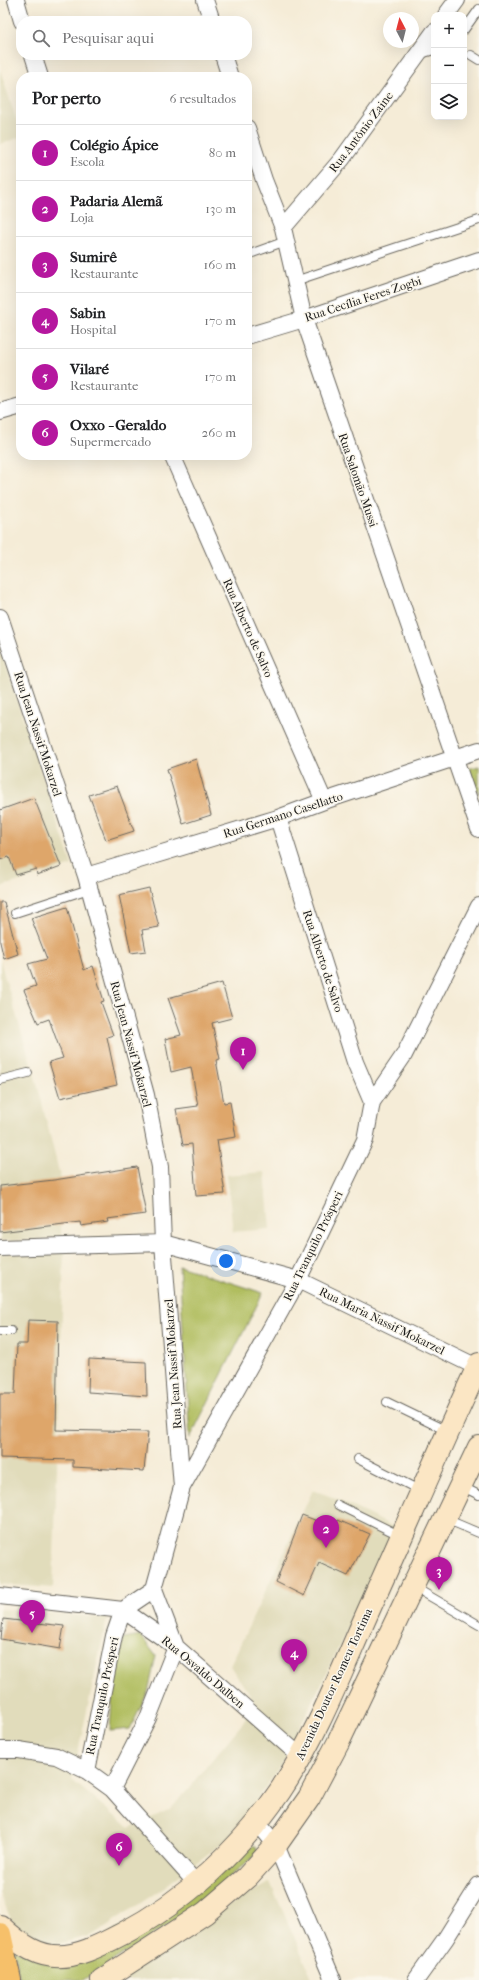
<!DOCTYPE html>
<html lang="pt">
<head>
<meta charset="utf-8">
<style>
	:root { --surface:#fff; --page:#f2f2f2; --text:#202124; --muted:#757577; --line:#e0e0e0; --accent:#b5179e }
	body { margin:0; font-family:"IM FELL French Canon",serif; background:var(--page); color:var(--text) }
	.controls { position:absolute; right:12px; top:12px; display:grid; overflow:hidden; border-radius:8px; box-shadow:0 4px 16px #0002 }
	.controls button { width:36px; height:36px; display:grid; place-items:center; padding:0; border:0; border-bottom:1px solid var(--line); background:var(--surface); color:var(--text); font:20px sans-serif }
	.compass { position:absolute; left:383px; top:12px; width:36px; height:36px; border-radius:50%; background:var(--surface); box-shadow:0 4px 16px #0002; rotate:353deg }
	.you { position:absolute; left:226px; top:1261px; width:14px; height:14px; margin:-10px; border:3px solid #fff; border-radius:50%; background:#1a73e8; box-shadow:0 0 0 6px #1a73e833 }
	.badge { display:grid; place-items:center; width:26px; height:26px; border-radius:50%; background:var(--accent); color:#fff; font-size:13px; font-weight:700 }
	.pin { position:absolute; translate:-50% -33px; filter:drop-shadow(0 1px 2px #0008) }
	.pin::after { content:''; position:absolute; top:21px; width:14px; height:12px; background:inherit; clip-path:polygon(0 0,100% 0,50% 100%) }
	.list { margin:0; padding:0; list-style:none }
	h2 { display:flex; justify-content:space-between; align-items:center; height:52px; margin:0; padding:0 16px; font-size:17px }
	h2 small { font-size:13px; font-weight:400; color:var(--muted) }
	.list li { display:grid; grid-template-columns:26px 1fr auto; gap:12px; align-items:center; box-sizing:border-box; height:56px; padding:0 16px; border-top:1px solid var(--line) }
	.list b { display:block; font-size:15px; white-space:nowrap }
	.list p { margin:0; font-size:13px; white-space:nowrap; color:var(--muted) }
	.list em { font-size:13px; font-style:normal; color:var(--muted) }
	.icon { flex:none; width:22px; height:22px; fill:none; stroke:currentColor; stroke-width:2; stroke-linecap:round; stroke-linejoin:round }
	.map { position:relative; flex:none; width:479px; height:1980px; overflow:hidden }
	.search { position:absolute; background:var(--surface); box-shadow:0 4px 16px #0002; left:16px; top:16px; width:236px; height:44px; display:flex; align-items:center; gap:10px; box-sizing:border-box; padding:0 14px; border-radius:16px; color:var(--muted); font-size:15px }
	.panel { position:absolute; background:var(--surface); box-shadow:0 4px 16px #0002; left:16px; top:72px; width:236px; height:388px; border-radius:16px }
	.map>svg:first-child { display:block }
	.built { fill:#e1dcbb }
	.green { fill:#b0bd5f; stroke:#666c3e }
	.building { fill:#dea66b }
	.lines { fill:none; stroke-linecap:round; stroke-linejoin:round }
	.service-casing { stroke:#68655d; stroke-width:10 }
	.minor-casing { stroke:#68655d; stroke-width:18 }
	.secondary-casing { stroke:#68655d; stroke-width:24 }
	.primary-casing { stroke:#68655d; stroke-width:24 }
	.service { stroke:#fff; stroke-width:8 }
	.minor { stroke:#fff; stroke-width:16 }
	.secondary { stroke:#fbe6c4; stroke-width:22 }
	.primary { stroke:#f6c06b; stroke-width:22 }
	.labels { text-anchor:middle; stroke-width:3; stroke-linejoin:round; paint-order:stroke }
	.street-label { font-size:12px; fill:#1c1c1c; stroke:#fbf7ec }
</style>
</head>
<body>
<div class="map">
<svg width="479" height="1980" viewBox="0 0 479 1980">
	<rect width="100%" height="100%" fill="#fbf7ec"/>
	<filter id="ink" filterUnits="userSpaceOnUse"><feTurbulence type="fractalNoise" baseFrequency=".025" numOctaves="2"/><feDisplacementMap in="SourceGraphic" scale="8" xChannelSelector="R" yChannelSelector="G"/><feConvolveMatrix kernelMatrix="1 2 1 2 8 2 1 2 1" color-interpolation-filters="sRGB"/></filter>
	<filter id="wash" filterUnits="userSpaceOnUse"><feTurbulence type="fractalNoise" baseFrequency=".012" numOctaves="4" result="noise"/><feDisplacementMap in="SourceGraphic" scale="16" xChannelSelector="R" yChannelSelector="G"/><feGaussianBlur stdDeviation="0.9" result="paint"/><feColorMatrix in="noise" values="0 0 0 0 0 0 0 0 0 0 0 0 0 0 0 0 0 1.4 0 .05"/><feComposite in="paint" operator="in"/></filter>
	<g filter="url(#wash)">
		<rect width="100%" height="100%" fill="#f5ecd7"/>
		<path class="built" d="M0,70L21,134V137L0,144Z
			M0,650L72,865L0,887Z
			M0,961L38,1087L61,1180V1238L0,1241Z
			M265,1172L270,1229L233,1232L227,1175Z
			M64,1253L53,1588L0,1584V1254Z
			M313,1490L332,1497L396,1528L284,1761L230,1837L163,1888L93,1935L45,1947L15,1929L0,1893V1609L107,1618L72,1780L129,1828L171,1809L241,1725L255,1702L230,1666Z
			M270,1882L313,1980H108L119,1968Z"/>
		<path class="green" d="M479,766V794L467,769Z
			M179,1266L263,1293L190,1438Z
			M141,1636L156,1656L148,1692L130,1729L110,1731L113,1683L123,1639Z
			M251,1846H256L257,1851L253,1857L213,1891L173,1922L83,1980H20L13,1949L59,1966Z"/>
		<g id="blocks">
			<path class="building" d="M196,759L211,815L183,824L167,769Z
				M117,786L134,831L106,840L89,795Z
				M34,798L61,866L37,875L36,869L16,875L9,857L0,860V810Z
				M149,888L159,927L142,930L146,951L131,953L119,895Z
				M0,902H4L18,954L4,959L0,942Z
				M67,907L84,970L93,966L104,1001L101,1002L113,1035L107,1037L117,1085L60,1098L49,1062L63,1058L49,1019L38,1023L24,990L36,986L28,964L47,959L31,918Z
				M222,983L232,1018L212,1023L220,1059L216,1060L224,1103L230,1102L236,1137L217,1140L225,1194L196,1196L192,1144L183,1145L176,1109L198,1106L191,1067L171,1072L165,1039L181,1035L168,998Z
				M137,1167L146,1214L107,1219L108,1222L81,1226L80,1222L0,1232V1186L54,1180Z
				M28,1320L58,1321L56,1430L148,1432L144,1471L73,1467V1460L0,1458V1394H15L17,1344H27Z
				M89,1359L146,1362L147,1396L88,1392Z
				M302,1515L335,1528L338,1520L370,1534L348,1576L319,1563L304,1596L276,1582Z
				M3,1619L64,1626L60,1649L1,1639Z"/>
		</g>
	</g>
	<g filter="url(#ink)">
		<use href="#blocks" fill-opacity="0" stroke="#68655d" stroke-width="1"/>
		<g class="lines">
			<defs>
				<path id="service" d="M464,30L479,9
					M421,54L434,50
					M471,55L479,60
					M247,255L286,241
					M295,281L479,220
					M15,913L89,889
					M0,1080L28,1073
					M0,1331H11
					M387,1402L447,1431
					M358,1459L421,1491
					M461,1486L479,1495
					M338,1505L401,1536
					M446,1519L479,1533
					M414,1587L479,1625"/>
				<path id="minor" d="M16,0L22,21
					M205,0L212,21
					M446,15L457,0
					M33,55L40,77
					M223,55L230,77
					M247,128L264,180L283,228L304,319L479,829
					M283,228L342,159L434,32
					M247,336L304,319L479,260
					M0,412L21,406
					M172,455L324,801
					M0,617L86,876L146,1095L160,1167L163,1243L182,1487
					M278,818L355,1062L372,1102
					M86,876L278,818L324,801L479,750
					M0,1248L163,1243L298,1280L479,1368
					M0,1596L123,1610L176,1647L300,1756
					M0,1750H19L56,1756L87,1771L112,1789L197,1884
					M87,1771L114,1636L123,1610L154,1589
					M112,1789L148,1718L176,1647L154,1589L182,1487L298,1280L365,1140L372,1102L404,1055L479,906
					M257,1822L276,1845L333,1980
					M416,1980L446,1938L479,1885"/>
				<path id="secondary" d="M0,1926C45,1969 71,1961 122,1934C185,1901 240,1850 280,1791C318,1734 343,1667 371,1605C407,1525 442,1444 479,1364
					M102,1980L205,1913L247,1877L276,1845L309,1798L338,1743L479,1447"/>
				<path id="primary" d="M0,1934L10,1980"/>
			</defs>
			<use href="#service" class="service-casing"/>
			<use href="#minor" class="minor-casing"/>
			<use href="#secondary" class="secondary-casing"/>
			<use href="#primary" class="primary-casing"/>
			<use href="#service" class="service"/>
			<use href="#minor" class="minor"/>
			<use href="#secondary" class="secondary"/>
			<use href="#primary" class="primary"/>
		</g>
	</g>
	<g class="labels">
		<g class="street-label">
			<text transform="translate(361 132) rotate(-53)" y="4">Rua Antônio Zaine</text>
			<text transform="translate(363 299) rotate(-18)" y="4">Rua Cecília Feres Zogbi</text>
			<text transform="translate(358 480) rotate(71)" y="4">Rua Salomão Mussi</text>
			<text transform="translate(248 628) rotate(66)" y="4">Rua Alberto de Salvo</text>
			<text transform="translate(38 734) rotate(72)" y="4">Rua Jean Nassif Mokarzel</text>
			<text transform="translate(283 815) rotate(-18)" y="4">Rua Germano Casellatto</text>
			<text transform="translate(323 961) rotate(72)" y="4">Rua Alberto de Salvo</text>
			<text transform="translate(131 1044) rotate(75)" y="4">Rua Jean Nassif Mokarzel</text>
			<text transform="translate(313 1246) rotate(-64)" y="4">Rua Tranquilo Prósperi</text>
			<text transform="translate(382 1321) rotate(26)" y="4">Rua Maria Nassif Mokarzel</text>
			<text transform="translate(173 1364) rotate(-94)" y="4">Rua Jean Nassif Mokarzel</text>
			<text transform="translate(203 1672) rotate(40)" y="4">Rua Osvaldo Dalben</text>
			<text transform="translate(334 1684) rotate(-65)" y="4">Avenida Doutor Romeu Tortima</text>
			<text transform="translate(102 1696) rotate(-78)" y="4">Rua Tranquilo Prósperi</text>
		</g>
	</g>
</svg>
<div class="controls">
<button>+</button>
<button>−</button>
<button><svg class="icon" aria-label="layers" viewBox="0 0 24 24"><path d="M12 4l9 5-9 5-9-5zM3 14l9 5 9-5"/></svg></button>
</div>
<svg class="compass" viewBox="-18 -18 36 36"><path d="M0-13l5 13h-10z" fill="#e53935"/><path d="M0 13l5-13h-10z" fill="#757577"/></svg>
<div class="you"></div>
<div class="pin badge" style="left:243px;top:1070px">1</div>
<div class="pin badge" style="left:326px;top:1548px">2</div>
<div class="pin badge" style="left:439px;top:1590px">3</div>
<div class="pin badge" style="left:294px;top:1672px">4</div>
<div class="pin badge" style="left:32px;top:1633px">5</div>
<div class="pin badge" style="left:119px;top:1866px">6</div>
<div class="search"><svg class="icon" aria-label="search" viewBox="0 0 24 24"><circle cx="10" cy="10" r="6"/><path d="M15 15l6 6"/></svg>Pesquisar aqui</div>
<section class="panel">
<h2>Por perto<small>6 resultados</small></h2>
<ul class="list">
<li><span class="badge">1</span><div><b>Colégio Ápice</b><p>Escola</p></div><em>80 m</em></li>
<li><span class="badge">2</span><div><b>Padaria Alemã</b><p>Loja</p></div><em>130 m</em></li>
<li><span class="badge">3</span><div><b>Sumirê</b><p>Restaurante</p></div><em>160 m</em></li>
<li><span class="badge">4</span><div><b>Sabin</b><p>Hospital</p></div><em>170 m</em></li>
<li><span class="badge">5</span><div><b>Vilaré</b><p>Restaurante</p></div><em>170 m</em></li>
<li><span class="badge">6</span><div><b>Oxxo - Geraldo</b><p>Supermercado</p></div><em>260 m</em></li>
</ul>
</section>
</div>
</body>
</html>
